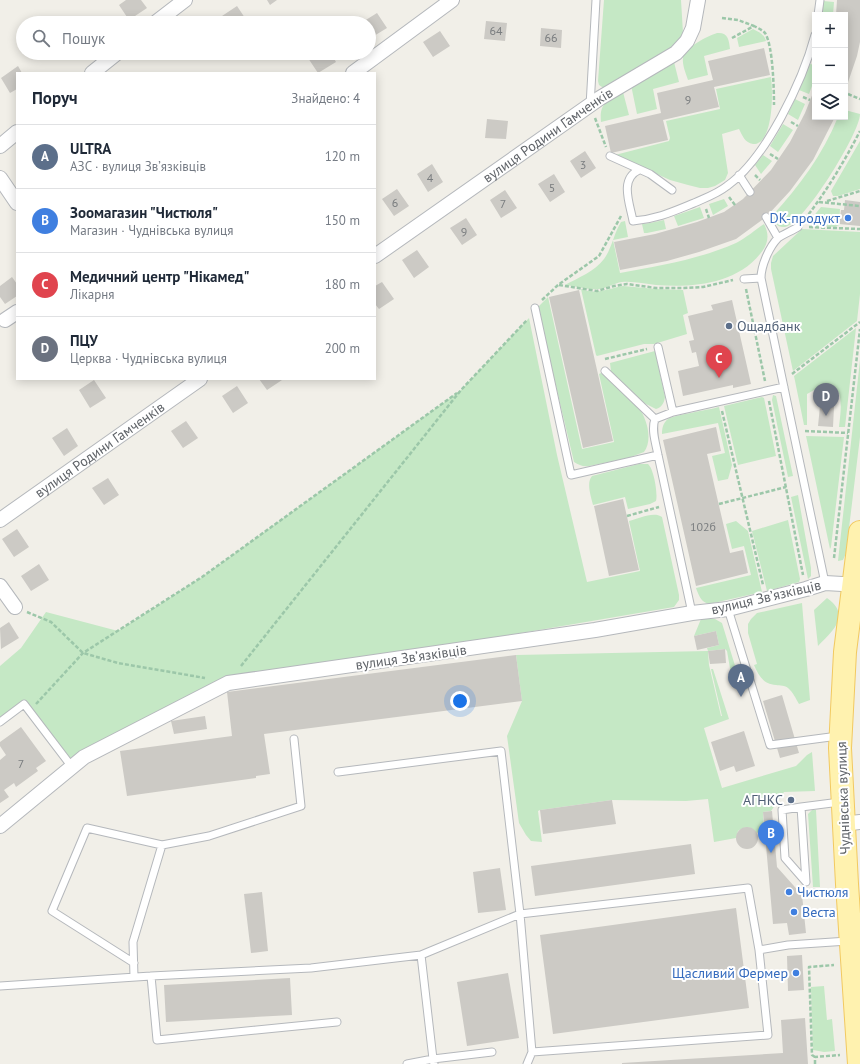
<!DOCTYPE html>
<html lang="uk">
<head>
<meta charset="utf-8">
<style>
	:root { --surface:#fff; --page:#f6f6f7; --text:#1f2937; --muted:#747a83; --line:#e0e1e3; --accent:#7c3aed }
	body { margin:0; font-family:"PT Sans",sans-serif; background:var(--page); color:var(--text) }
	.controls { position:absolute; right:12px; top:12px; display:grid; overflow:hidden; border-radius:0px; box-shadow:0 2px 10px #0003 }
	.controls button { width:36px; height:36px; display:grid; place-items:center; padding:0; border:0; border-bottom:1px solid var(--line); background:var(--surface); color:var(--text); font:20px sans-serif }
	.you { position:absolute; left:460px; top:701px; width:14px; height:14px; margin:-10px; border:3px solid #fff; border-radius:50%; background:#1a73e8; box-shadow:0 0 0 6px #1a73e833 }
	.badge { display:grid; place-items:center; width:26px; height:26px; border-radius:50%; background:var(--accent); color:#fff; font-size:13px; font-weight:700 }
	.pin { position:absolute; translate:-50% -33px; filter:drop-shadow(0 1px 2px #0008) }
	.pin::after { content:''; position:absolute; top:21px; width:14px; height:12px; background:inherit; clip-path:polygon(0 0,100% 0,50% 100%) }
	.list { margin:0; padding:0; list-style:none }
	h2 { display:flex; justify-content:space-between; align-items:center; height:52px; margin:0; padding:0 16px; font-size:17px }
	h2 small { font-size:13px; font-weight:400; color:var(--muted) }
	.list li { display:grid; grid-template-columns:26px 1fr auto; gap:12px; align-items:center; box-sizing:border-box; height:64px; padding:0 16px; border-top:1px solid var(--line) }
	.list b { display:block; font-size:15px; white-space:nowrap }
	.list p { margin:0; font-size:13px; white-space:nowrap; color:var(--muted) }
	.list em { font-size:13px; font-style:normal; color:var(--muted) }
	.icon { flex:none; width:22px; height:22px; fill:none; stroke:currentColor; stroke-width:2; stroke-linecap:round; stroke-linejoin:round }
	.map { position:relative; flex:none; width:860px; height:1064px; overflow:hidden }
	.search { position:absolute; background:var(--surface); box-shadow:0 2px 10px #0003; left:16px; top:16px; width:360px; height:44px; display:flex; align-items:center; gap:10px; box-sizing:border-box; padding:0 14px; border-radius:22px; color:var(--muted); font-size:15px }
	.panel { position:absolute; background:var(--surface); box-shadow:0 2px 10px #0003; left:16px; top:72px; width:360px; height:308px; border-radius:0px }
	.map>svg:first-child { display:block }
	.green { fill:#c5e8c5 }
	.building { fill:#cccac5 }
	.lines { fill:none; stroke-linecap:round; stroke-linejoin:round }
	.lane-casing { stroke:#b5b8bc; stroke-width:9 }
	.street-casing { stroke:#b5b8bc; stroke-width:16 }
	.primary-casing { stroke:#f2c960; stroke-width:24 }
	.path { stroke:#9cc7a9; stroke-width:2.5; stroke-dasharray:4 2; stroke-linecap:butt }
	.lane { stroke:#fff; stroke-width:7 }
	.street { stroke:#fff; stroke-width:14 }
	.primary { stroke:#fff2af; stroke-width:22 }
	.shop-dot { fill:#3f7fe0; stroke:#fff; stroke-width:1.5 }
	.service-dot { fill:#5c6f8a; stroke:#fff; stroke-width:1.5 }
	.labels { text-anchor:middle; stroke-width:4; stroke-linejoin:round; paint-order:stroke }
	.number-label { font-size:12px; fill:#7a7d7f }
	.street-label { font-size:14px; fill:#5f6368; stroke:#fff }
	.shop-label { font-size:14px; fill:#366cbe; stroke:#fff; text-anchor:end }
	.service-label { font-size:14px; fill:#4e5e75; stroke:#fff; text-anchor:start }
</style>
</head>
<body>
<div class="map">
<svg width="860" height="1064" viewBox="0 0 860 1064">
	<rect width="100%" height="100%" fill="#f1efe8"/>
	<path class="green" d="M604,0H681L683,33L679,43L605,89L599,85L598,81Z
		M823,1L834,2L833,15H822Z
		M753,29C759,32 764,34 766,41L739,47L737,38Z
		M717,33C728,32 729,40 730,49L704,56L708,75L688,80C686,74 682,65 683,58C683,48 708,36 717,33Z
		M674,62L679,82L653,89L657,109L637,114L631,85Z
		M810,64L815,65V78L809,94L799,90Z
		M771,77C773,90 774,145 753,144C745,143 742,135 739,129L722,134L728,173L725,180L715,186L708,188H700L688,185L670,180L615,155L669,141L670,138L666,121L720,109L716,89Z
		M623,92L629,115L601,122C599,102 608,101 623,92Z
		M795,99L805,104L798,120L788,114Z
		M845,110L860,114C860,133 803,225 785,227C777,228 774,222 772,216C800,185 822,156 838,117H845Z
		M783,124L793,130L778,152L770,146Z
		M860,141V189L838,196H833L831,191Z
		M763,155L772,161L761,174L755,165Z
		M724,199L728,206L713,215L709,204Z
		M700,207L704,218L678,226L674,216Z
		M821,207L840,209L839,225L835,227L810,225L807,224Z
		M664,220L666,229L647,233H644L642,224L650,223Z
		M625,221L628,237L613,240L620,273C659,266 700,259 736,243C746,238 755,230 764,224C770,235 768,245 760,254C736,284 692,288 656,285C645,284 634,281 622,282C614,283 607,288 599,289C588,290 576,286 565,285C578,278 595,271 604,259C612,248 614,233 621,222Z
		M802,229L860,232V294L857,321L793,371L771,269V263L773,256Z
		M623,286L656,289L683,290L688,313L683,315L687,334L654,344H644L597,356L596,355L581,289C598,295 606,289 623,286Z
		M548,297L582,449L614,442L599,374L601,373L639,408C647,419 653,440 644,452L628,458L589,466C583,467 579,465 574,462L555,382L538,307Z
		M529,318L557,455L587,582L640,571L629,521C639,519 653,511 662,517L679,595V600L674,607L228,683L72,767L24,704L0,722V666L21,648L46,612L118,631L202,577L461,390Z
		M856,328L845,427H839C840,416 846,385 828,385C822,385 813,391 807,394V425H804L794,376Z
		M655,351L665,397C664,403 662,407 656,409L644,403L611,371L610,363Z
		M860,360V437L846,553L843,560L838,561Z
		M773,395L776,396L793,476L788,477L772,400Z
		M762,397L764,398L776,456L738,465L724,406Z
		M719,407L732,465L728,479L718,481L712,456L725,453L718,423L662,434C662,428 663,423 668,419C674,415 709,410 719,407Z
		M806,436L844,437L831,547L830,549Z
		M639,464H648C654,469 658,494 656,501L650,504L628,509L625,497L593,505C591,496 586,483 592,476Z
		M798,495L811,568V576L808,579L791,497Z
		M788,520L800,579L799,582L767,591L752,531Z
		M736,521L748,531L762,592L709,604C701,602 699,596 696,588L751,575L744,546L732,549L726,524Z
		M827,598C852,616 832,631 818,646L814,610Z
		M802,603L810,700L799,704C796,699 793,692 788,688C785,685 780,686 776,685C763,684 759,676 754,665L757,664L748,633V624L751,619L757,613Z
		M701,619H715L722,623L736,669L735,673L731,674L727,651L725,649L708,651L709,665L721,716H722L711,669H713L729,719L704,728L722,788L796,766L807,755L812,752L815,791L784,792L771,811L763,812L764,831L756,833C752,826 744,826 738,831L736,838L714,842L708,799L686,801L612,800L540,810L538,811L542,842L531,841L526,835L519,823L507,736L522,701L516,655L708,651L707,648L719,645L716,631L694,636Z
		M812,810H816L820,887H813L808,814Z
		M824,986L827,1020L832,1019L835,1051L824,1052L813,1050L811,987Z"/>
	<path class="building" d="M126,0H141L147,8L129,20L119,5Z
		M267,0H277L270,5Z
		M837,0H860V42L857,56L845,91V15H836Z
		M237,6L247,21L244,23H222L219,18Z
		M377,13L387,28L369,39V23H361Z
		M486,21L507,23L505,41L484,39Z
		M541,28L562,30L561,48L540,46Z
		M440,31L450,46L433,57L423,42Z
		M764,48L770,75L714,87L719,107L663,120L668,140L611,153L605,126L661,113L657,93L713,80L708,61Z
		M316,53H331L336,62L318,73L308,58Z
		M18,66L22,73H17V89L10,93L1,78Z
		M815,88V117H835L813,160L790,191L766,217L736,239L699,252L667,261L620,270L614,242L655,234L697,222L724,212L743,199L771,170L790,142L805,113Z
		M487,119L508,121L506,139L485,138Z
		M585,151L596,168L581,178L570,161Z
		M432,164L443,182L428,192L417,174Z
		M554,174L565,192L550,202L538,184Z
		M397,189L409,206L394,216L382,199Z
		M505,190L517,208L501,218L490,200Z
		M845,200L860,202V226L839,224L841,210H844Z
		M466,218L477,235L462,245L450,228Z
		M417,250L429,267L414,278L402,260Z
		M12,277L17,284V296L5,304L0,297V286Z
		M382,282L394,299L379,309L375,304V286Z
		M579,290L613,441L583,448L549,297Z
		M732,300L751,384L733,388V385L683,396L678,371L699,366L696,352L692,353L689,341L694,340L688,316L713,310L711,305Z
		M259,379H281L282,380L267,390Z
		M94,380L106,398L90,408L79,390Z
		M237,386L248,403L233,413L222,396Z
		M824,401H830L834,407L833,427L818,426L820,406Z
		M186,421L198,438L183,448L171,431Z
		M716,427L721,451L707,454L730,553L743,550L748,573L696,586L663,440Z
		M67,428L78,446L64,456L52,438Z
		M108,478L119,495L104,505L92,488Z
		M623,499L639,570L609,576L594,506Z
		M17,529L29,547L14,557L2,539Z
		M39,564L49,580L31,591L21,576Z
		M9,622L19,638L1,649L0,628Z
		M716,631L719,645L697,650L694,636Z
		M725,649L726,663L710,664L708,651Z
		M516,655L522,701L264,734L270,774L256,776V778L127,796L120,751L232,736L227,692Z
		M782,695L799,753L780,758L763,701Z
		M205,716L207,729L174,734L171,721Z
		M21,727L46,761L36,768L38,771L16,787L14,783L4,790L9,797L0,803V760L6,755L0,746V742Z
		M744,731L755,766L736,772L734,766L720,771L711,742Z
		M612,800L616,824L543,834L540,810Z
		M772,811L777,867L802,895L806,933L789,935L787,923L773,924L763,812Z
		M736 838a11 11 0 1 1 22 0a11 11 0 1 1-22 0Z
		M691,844L695,874L535,896L531,866Z
		M500,868L506,910L478,913L473,872Z
		M262,892L268,951L251,953L244,894Z
		M736,908L749,1008L553,1034L540,935Z
		M802,955L804,990L788,991L787,956Z
		M508,973L519,1038L467,1046L457,982Z
		M290,978L292,1015L166,1022L164,985Z
		M805,1018L808,1064H622V1063L783,1053L781,1020Z"/>
	<g class="lines">
		<defs>
			<path id="lane" d="M818,15L820,0
				M590,106L596,0
				M610,156L650,174L672,190
				M639,170C619,179 630,204 633,221C657,219 672,212 694,203C705,198 717,194 727,186C766,159 803,80 815,35
				M739,175L750,192
				M766,217L778,238
				M798,227C792,231 783,234 778,238C769,247 761,266 761,278L825,583
				M744,279L761,278
				M535,308L571,475L658,455
				M658,347L673,412
				M605,371L655,419L673,412L784,387
				M655,419C651,430 656,444 658,455L692,613
				M728,609L770,745L838,736
				M0,722L24,704L72,767
				M338,772L501,751L520,914L421,955L433,1059L407,1064
				M801,807L806,882L785,858L782,810Z
				M801,807L840,802
				M162,845L209,836L301,806L294,739
				M134,963L52,911L87,828L162,845L133,942L134,977
				M0,986L151,976
				M337,1022L157,1040L151,976L311,968L421,955
				M532,1052L520,914L748,888L759,950
				M434,1064L433,1059L492,1052
				M527,1064L532,1052L768,1035L759,950L788,945L848,941"/>
			<g id="street">
				<path d="M155,23L185,0"/>
				<path d="M92,73L117,53"/>
				<path d="M353,73L452,0"/>
				<path d="M0,146L17,132"/>
				<path d="M0,178L17,203"/>
				<path id="s1" d="M375,256L600,98L676,53L687,41L693,28L698,0"/>
				<path d="M5,320L17,312"/>
				<path id="s2" d="M0,520L200,379"/>
				<path d="M0,586L15,607"/>
				<path d="M843,824L860,822"/>
				<path d="M0,826L84,757L228,683L595,630L692,613L728,609L806,589L825,583L860,585"/>
			</g>
			<path id="primary" d="M859,1064L847,884L840,748L845,652L860,532"/>
		</defs>
		<use href="#lane" class="lane-casing"/>
		<use href="#street" class="street-casing"/>
		<use href="#primary" class="primary-casing"/>
		<path class="path" d="M722,18L738,20L754,26
			M732,38L754,26C758,28 762,30 765,33C773,45 774,90 774,105
			M848,94L860,99
			M803,97L810,100
			M595,118L606,147
			M791,122L798,126
			M770,154L778,159
			M755,175L760,180
			M729,197L735,205
			M827,201L860,191
			M819,202L860,206
			M706,209L709,218
			M805,219C826,192 844,162 860,131
			M809,227L860,229
			M559,285L597,291L614,286L627,284L656,288H684L703,287L733,280
			M746,289L765,381
			M542,300L558,285L599,256L621,216
			M605,359L647,349
			M792,374L860,322
			M769,401L803,575
			M722,411L763,585
			M805,431L848,433
			M719,504L786,487
			M627,516L659,507
			M834,558L860,329
			M27,612L51,622L83,653L118,663L205,678
			M241,666L461,390L527,320
			M36,704L83,653L202,577L457,393
			M813,890H828
			M815,1057L812,1055L809,967L834,965
			M815,1064V1057L840,1055"/>
		<use href="#lane" class="lane"/>
		<use href="#street" class="street"/>
		<use href="#primary" class="primary"/>
	</g>
	<g class="shop-dot">
		<circle cx="848" cy="218" r="4"/>
		<circle cx="789" cy="892" r="4"/>
		<circle cx="794" cy="912" r="4"/>
		<circle cx="796" cy="973" r="4"/>
	</g>
	<g class="service-dot">
		<circle cx="729" cy="326" r="4"/>
		<circle cx="791" cy="800" r="4"/>
	</g>
	<g class="labels">
		<g class="number-label">
			<text x="496" y="35">64</text>
			<text x="551" y="42">66</text>
			<text x="688" y="104">9</text>
			<text x="583" y="169">3</text>
			<text x="430" y="182">4</text>
			<text x="552" y="192">5</text>
			<text x="395" y="207">6</text>
			<text x="503" y="208">7</text>
			<text x="464" y="236">9</text>
			<text x="703" y="531">102б</text>
			<text x="21" y="768">7</text>
		</g>
		<g class="street-label">
			<text dy="5" stroke="none"><textPath href="#s1" startOffset="211">вулиця Родини Гамченків</textPath></text>
			<text dy="5" stroke="none"><textPath href="#s2" startOffset="122">вулиця Родини Гамченків</textPath></text>
			<text transform="translate(766 597) rotate(-13)" y="5">вулиця Звʼязківців</text>
			<text transform="translate(411 657) rotate(-8)" y="5">вулиця Звʼязківців</text>
			<text transform="translate(843 798) rotate(-92)" y="5">Чуднівська вулиця</text>
		</g>
		<g class="shop-label">
			<text x="840" y="223">DK-продукт</text>
			<text x="797" y="897" text-anchor="start">Чистюля</text>
			<text x="802" y="917" text-anchor="start">Веста</text>
			<text x="788" y="978">Щасливий Фермер</text>
		</g>
		<g class="service-label">
			<text x="737" y="331">Ощадбанк</text>
			<text x="783" y="805" text-anchor="end">АГНКС</text>
		</g>
	</g>
</svg>
<div class="controls">
<button>+</button>
<button>−</button>
<button><svg class="icon" aria-label="layers" viewBox="0 0 24 24"><path d="M12 4l9 5-9 5-9-5zM3 14l9 5 9-5"/></svg></button>
</div>
<div class="you"></div>
<div class="pin badge" style="left:741px;top:697px;background:#5c6f8a">A</div>
<div class="pin badge" style="left:771px;top:853px;background:#3f7fe0">B</div>
<div class="pin badge" style="left:719px;top:378px;background:#e0444e">C</div>
<div class="pin badge" style="left:826px;top:416px;background:#6b7280">D</div>
<div class="search"><svg class="icon" aria-label="search" viewBox="0 0 24 24"><circle cx="10" cy="10" r="6"/><path d="M15 15l6 6"/></svg>Пошук</div>
<section class="panel">
<h2>Поруч<small>Знайдено: 4</small></h2>
<ul class="list">
<li><span class="badge" style="background:#5c6f8a">A</span><div><b>ULTRA</b><p>АЗС · вулиця Звʼязківців</p></div><em>120 m</em></li>
<li><span class="badge" style="background:#3f7fe0">B</span><div><b>Зоомагазин &quot;Чистюля&quot;</b><p>Магазин · Чуднівська вулиця</p></div><em>150 m</em></li>
<li><span class="badge" style="background:#e0444e">C</span><div><b>Медичний центр &quot;Нікамед&quot;</b><p>Лікарня</p></div><em>180 m</em></li>
<li><span class="badge" style="background:#6b7280">D</span><div><b>ПЦУ</b><p>Церква · Чуднівська вулиця</p></div><em>200 m</em></li>
</ul>
</section>
</div>
</body>
</html>
